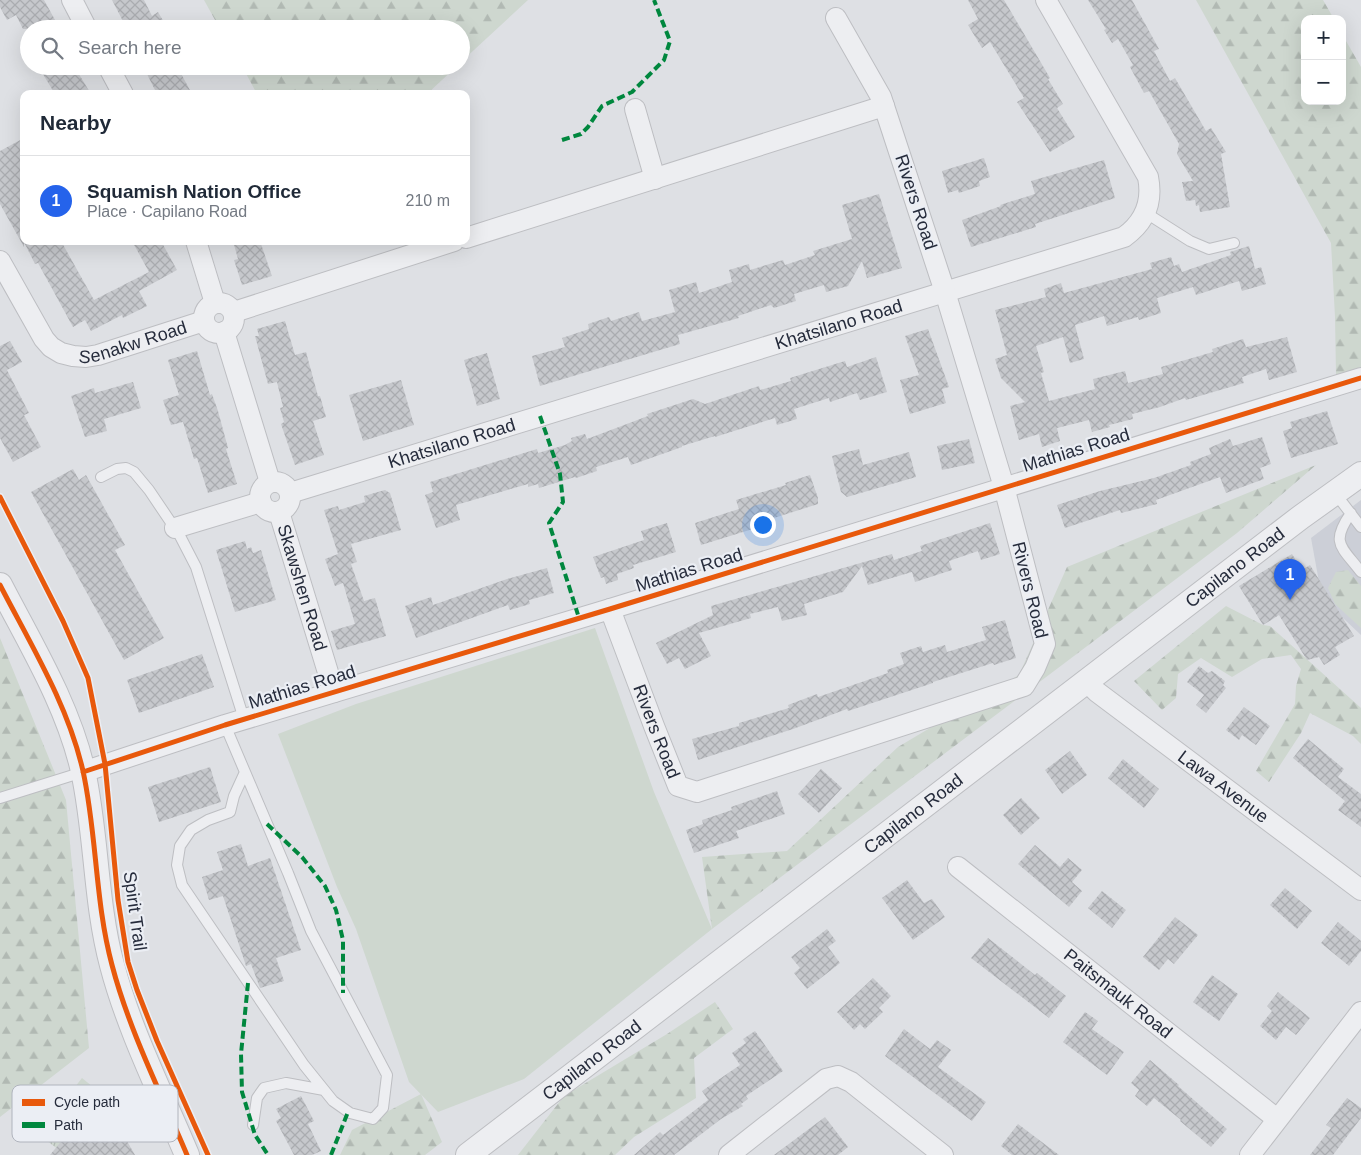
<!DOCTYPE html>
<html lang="en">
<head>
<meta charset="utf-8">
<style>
	:root { --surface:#fff; --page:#f2f2f3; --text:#1f2937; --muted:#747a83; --line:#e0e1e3; --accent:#2563eb }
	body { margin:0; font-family:Arial,sans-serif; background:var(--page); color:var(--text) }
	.controls { position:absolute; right:15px; top:15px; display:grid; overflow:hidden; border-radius:10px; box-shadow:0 5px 20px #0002 }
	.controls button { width:45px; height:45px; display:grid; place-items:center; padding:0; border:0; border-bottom:1px solid var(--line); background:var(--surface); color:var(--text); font:25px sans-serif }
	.you { position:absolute; left:762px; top:524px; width:18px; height:18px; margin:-12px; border:4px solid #fff; border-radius:50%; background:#1a73e8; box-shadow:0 0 0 8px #1a73e833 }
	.badge { display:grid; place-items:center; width:32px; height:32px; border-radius:50%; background:var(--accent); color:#fff; font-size:16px; font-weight:700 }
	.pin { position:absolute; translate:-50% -41px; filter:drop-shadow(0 1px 2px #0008) }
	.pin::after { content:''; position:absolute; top:26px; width:18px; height:15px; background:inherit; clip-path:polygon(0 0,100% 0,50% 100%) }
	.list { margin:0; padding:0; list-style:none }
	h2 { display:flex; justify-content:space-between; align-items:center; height:65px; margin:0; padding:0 20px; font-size:21px }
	h2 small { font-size:16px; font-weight:400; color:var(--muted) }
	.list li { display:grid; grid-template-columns:32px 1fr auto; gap:15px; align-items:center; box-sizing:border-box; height:90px; padding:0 20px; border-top:1px solid var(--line) }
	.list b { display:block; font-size:19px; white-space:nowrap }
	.list p { margin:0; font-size:16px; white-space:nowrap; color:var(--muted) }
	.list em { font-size:16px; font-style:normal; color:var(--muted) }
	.icon { flex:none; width:28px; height:28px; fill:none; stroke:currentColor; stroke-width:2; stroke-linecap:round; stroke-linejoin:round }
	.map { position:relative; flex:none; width:1361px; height:1155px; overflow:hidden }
	.search { position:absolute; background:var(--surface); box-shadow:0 5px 20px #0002; left:20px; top:20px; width:450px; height:55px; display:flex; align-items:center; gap:12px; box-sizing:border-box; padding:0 18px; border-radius:28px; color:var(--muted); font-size:19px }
	.panel { position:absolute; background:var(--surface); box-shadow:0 5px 20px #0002; left:20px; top:90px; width:450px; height:155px; border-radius:10px }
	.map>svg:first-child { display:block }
	.built { fill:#cccfd7 }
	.green { fill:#ced7cf }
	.forest { fill:url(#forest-firs) }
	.park { fill:url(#park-tufts) }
	.building { fill:url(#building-cross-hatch) }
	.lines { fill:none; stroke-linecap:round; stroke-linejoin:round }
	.service-casing { stroke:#bdbec2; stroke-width:12 }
	.minor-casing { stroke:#bdbec2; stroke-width:22 }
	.tertiary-casing { stroke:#bdbec2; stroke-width:26 }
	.service { stroke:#edeef1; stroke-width:10 }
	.minor { stroke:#edeef1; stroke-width:20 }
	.tertiary { stroke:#edeef1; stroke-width:24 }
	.quiet { stroke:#00873e; stroke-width:4; stroke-dasharray:8 4; stroke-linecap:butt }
	.cycleway-casing { stroke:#ebeef4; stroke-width:8 }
	.cycleway { stroke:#e8590c; stroke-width:5 }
	.labels { text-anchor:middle; stroke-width:4.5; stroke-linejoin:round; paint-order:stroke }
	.street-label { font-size:18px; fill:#262c3c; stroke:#ebeef4 }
	.key { fill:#ebeef4; stroke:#b0b4bd; stroke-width:1 }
	.key-label { font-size:14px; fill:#262c3c }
</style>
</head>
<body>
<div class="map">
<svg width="1361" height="1155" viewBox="0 0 1361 1155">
	<defs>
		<pattern id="forest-firs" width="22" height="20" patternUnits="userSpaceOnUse" patternTransform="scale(1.25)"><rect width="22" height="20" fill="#ced7cf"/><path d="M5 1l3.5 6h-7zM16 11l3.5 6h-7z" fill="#b1b9b3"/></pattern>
		<pattern id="park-tufts" width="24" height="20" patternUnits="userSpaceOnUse" patternTransform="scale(1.25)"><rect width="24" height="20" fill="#ced7cf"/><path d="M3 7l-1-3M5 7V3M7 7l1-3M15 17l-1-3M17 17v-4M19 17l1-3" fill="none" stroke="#b1b9b3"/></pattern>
		<pattern id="building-cross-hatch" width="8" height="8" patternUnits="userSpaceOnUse" patternTransform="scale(1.25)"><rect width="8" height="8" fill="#c6c8cc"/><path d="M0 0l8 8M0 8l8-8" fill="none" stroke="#aaacb0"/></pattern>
	</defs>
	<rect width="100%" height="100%" fill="#dee0e4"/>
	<path class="built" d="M1361,500V635L1328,604L1321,593L1311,538Z"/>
	<path class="green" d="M595,628L654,792L712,929L524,1079L438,1112L409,1082L356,929L337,887L278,734L356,704Z"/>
	<path class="forest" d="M204,0H528L461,62V29H220Z
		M1196,0H1323L1334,19H1305V101H1342V34L1361,67V367L1336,375L1335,317L1331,243Z
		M242,66H457L427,94H257Z
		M1316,465L1237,533L712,929L702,857L787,851L898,747L1019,675L1067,567Z
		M1348,570L1361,586V628L1335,604L1328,588L1336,572Z
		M1226,606L1263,625L1270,626L1361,708V744L1353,736L1310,713L1301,733L1269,782L1256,771L1295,704L1296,686L1301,669L1291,655L1262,659L1232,677L1201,658L1178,674L1176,698L1162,710L1134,681Z
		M0,638L66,800L89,1048L0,1117Z
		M715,1002L733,1029L694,1058L696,1098L634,1137L615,1155H518L564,1096L667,1034Z
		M421,1094L442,1142L425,1155H340L352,1130Z"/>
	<path class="park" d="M82,1078L103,1095L59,1150L38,1134Z"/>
	<path class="building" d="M0,0H44L60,29H23L16,15L7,20L0,7Z
		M112,0H144L152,16L158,12L168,29H127Z
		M968,0H1004L1050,78L1048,79L1063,104L1057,108L1075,137L1050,152L1017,102L1024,98L990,42L982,48L968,25L978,19Z
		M1088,0H1132L1159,49L1154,51L1170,81L1175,78L1206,131L1211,128L1226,152L1221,154L1230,207L1200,212L1199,205L1196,206L1195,200L1186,201L1182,182L1193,181L1177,154L1179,144L1149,91L1144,93L1130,67L1133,65L1118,39L1112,43L1104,30L1106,29Z
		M38,66H74L91,94H55Z
		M143,66H177L192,94H157Z
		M24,138V241H61L94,300L149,272L132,241H161L177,270L139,291L147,306L123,318L122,315L91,331L85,320L73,327L38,263L35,264L24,242V247L0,204V151Z
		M984,158L990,177L979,181L980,186L959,193L958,190L948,193L942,171Z
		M1104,160L1115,198L1035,224L1036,227L971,247L962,220L1001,206L1000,205L1035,194L1031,181Z
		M879,194L902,268L867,278L862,261L848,286L826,292L824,285L794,294L796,301L774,308L771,305L738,316L739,318L678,335L680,344L540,386L532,356L565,347L562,338L589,329L588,324L609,317L611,321L639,312L642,321L675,312L669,290L696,282L699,293L732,282L729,270L749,264L750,270L783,260L785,265L815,255L813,251L852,239L842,205Z
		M233,241H260L272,276L242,285L234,260L238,259Z
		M1249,246L1255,269L1261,267L1266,284L1242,291L1239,281L1196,295L1193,287L1157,298L1161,313L1139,320L1138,317L1107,326L1104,316L1075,325L1084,359L1070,363L1063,337L1036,346L1044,372L1041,373L1049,401L1095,389L1093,379L1125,371L1128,383L1163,374L1161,367L1213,352L1212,349L1243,339L1246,347L1287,337L1297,372L1269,380L1266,369L1242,377L1244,383L1186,400L1185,398L1160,407L1132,414L1133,419L1109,425L1110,427L1092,432L1089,420L1057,428L1060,441L1042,447L1039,434L1019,440L1010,406L1025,402L1001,378L995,359L1007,355L995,310L1046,297L1044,289L1061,283L1064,293L1152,269L1150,263L1171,257L1174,266L1179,264L1182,272L1231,255L1230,252Z
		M285,321L295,355L306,352L318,396H320L326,417L313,421L324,455L295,465L281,424L284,422L280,408L283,407L277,382L268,384L255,336H259L257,329Z
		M928,329L949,387L942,389L946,403L910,414L900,380L919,375L905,336Z
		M10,341L22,362L7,370L29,413L24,415L41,447L13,462L0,438V346Z
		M197,351L210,395L212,394L218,411L228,448L226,449L237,484L208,493L197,458L194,459L183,422L171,425L163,400L179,395L168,360Z
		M487,353L500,399L477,406L464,360Z
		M876,357L887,392L860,400L857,393L830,402L829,398L794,409L797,419L777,425L775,418L715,437V436L682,446V447L631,465L628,457L596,467L597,471L576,478L575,477L539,488L538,484L528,487V484L456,505L460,520L436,528L425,495L433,492L430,482L537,449L538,453L565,445L572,441L571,438L585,434L587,439L648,416L647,414L693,399L705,404L759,386L760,390L791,381L790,378L845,361L847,367Z
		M401,380L414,425L363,441L349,395Z
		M133,382L141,408L104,419L107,431L85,437L71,396L94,388L95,393Z
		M1327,411L1338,444L1291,458L1283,431L1292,428L1290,422Z
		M1262,437L1271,464L1260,468L1264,479L1226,493L1220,477L1156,500L1157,504L1121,513L1120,510L1065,528L1057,505L1100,491L1154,478L1191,465L1190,462L1211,454L1209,448L1230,439L1233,446Z
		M969,439L975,463L942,470L937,446Z
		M859,449L863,465L909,452L916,477L847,497L841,492L832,456Z
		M73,469L79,480L86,475L125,545L115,550L164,638L124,660L31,492Z
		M810,475L818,498V504L774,518L775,522L701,545L695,523L739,509L736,500L786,485L785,483Z
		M385,490L390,493L401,530L351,544L357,562L351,564L364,601L375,598L386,636L337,650L331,631L355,624L343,583L335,586L325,559L338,554L324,510L338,506L339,510L365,502L364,496Z
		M667,523L676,552L633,565L634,568L617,574L618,580L606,584L604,577L601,578L593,557L644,540L641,531Z
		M990,523L1000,554L981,560L978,551L949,561L952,570L915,582L912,572L868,585L862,566L843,592L804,604L807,615L782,621L778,607L750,614L751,618L699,633L711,656L685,669L679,658L667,664L656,643L713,615L711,606L892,554L894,560L922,551L920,546Z
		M245,541L247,549L251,547L253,553L261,550L276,600L235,612L216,550Z
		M1292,554L1302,570L1310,565L1354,636L1335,647L1340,655L1324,665L1319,657L1307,660L1279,615L1263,625L1239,586Z
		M547,568L554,593L529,600L530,604L510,610L508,605L416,638L405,606L431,597L433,605L507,579Z
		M1005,620L1016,658L994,665L993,663L933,682V683L848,711L847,709L793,729L698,760L692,739L739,726V723L789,708L788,705L817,694L818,697L888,673L887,670L904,664L900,653L921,646L923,652L945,645L947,652L986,640L982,627Z
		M202,654L214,687L139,713L127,680Z
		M1199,666L1208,673L1212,671L1225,681L1223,685L1226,688L1206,713L1196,705L1204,695L1187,682Z
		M1244,707L1270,726L1256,745L1242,735L1239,740L1226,730Z
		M1308,739L1344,769L1338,777L1361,794V827L1338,810L1345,801L1293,758Z
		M1070,751L1087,775L1062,794L1045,770Z
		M1123,759L1159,789L1144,808L1108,778Z
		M210,767L221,802L159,822L148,787Z
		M821,769L842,788L819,813L798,794Z
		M777,791L785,814L736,831L739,838L694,853L686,830L703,824L702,820L732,810L731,807Z
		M1021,798L1040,818L1021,835L1003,815Z
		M241,844L248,866L270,858L301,950L276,958L284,981L260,988L251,964L246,966L223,896L209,900L202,877L223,870L217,852Z
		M1035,845L1060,867L1068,858L1082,870L1072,882L1082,891L1069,907L1018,864Z
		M907,880L924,903L932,899L945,917L913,940L882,898Z
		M1285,888L1312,911L1297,929L1270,905Z
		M1102,891L1126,910L1112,928L1088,908Z
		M1175,917L1198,935L1174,964L1168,959L1159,970L1143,957Z
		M1338,922L1361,941V951L1349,966L1321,943Z
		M827,929L836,941L828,947L840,963L807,989L794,973L800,968L791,957Z
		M988,938L1035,975L1037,973L1066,996L1049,1018L971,958Z
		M1212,975L1238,994L1219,1021L1193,1002Z
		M873,978L891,996L879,1008L883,1012L865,1029L860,1024L854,1030L837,1012Z
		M1278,992L1310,1018L1296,1035L1286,1027L1276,1040L1260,1026L1272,1011L1267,1006Z
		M1085,1012L1098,1021L1092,1029L1124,1052L1107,1075L1063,1042Z
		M904,1029L930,1049L937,1040L951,1050L938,1067L986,1102L972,1121L885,1056Z
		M755,1031L783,1071L746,1096L748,1099L741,1104L743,1106L721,1119L674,1155H634L660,1132L663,1135L708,1100L702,1091L740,1065L732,1053L746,1043L743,1039Z
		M1150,1060L1179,1085L1178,1086L1227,1129L1211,1147L1180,1121L1181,1120L1154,1098L1147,1106L1135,1096L1139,1090L1131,1083Z
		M301,1096L314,1121L308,1124L321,1151L312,1155H294L276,1121L281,1118L276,1109Z
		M1347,1098L1361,1108V1118L1333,1155H1310L1331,1128L1326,1125Z
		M100,1117L113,1141L123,1134L135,1155H50L68,1133Z
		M825,1117L848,1147L838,1155H774Z
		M1018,1124L1059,1155H1012L1001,1146Z"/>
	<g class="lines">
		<defs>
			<path id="service" d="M1146,213L1190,241L1209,249L1234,243
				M101,477L117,469L126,468L134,472L149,490L180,536L196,567L244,719
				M1335,493L1361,527
				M1351,513C1330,543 1341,546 1361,572
				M225,725L288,873L311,931L387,1075L383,1108L373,1119L350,1113L333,1101L304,1065L182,885L177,865L180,846L191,830L208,820L230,812L234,796L245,772
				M0,798L83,772
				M253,1125L257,1098L264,1088L286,1083L324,1090"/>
			<g id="minor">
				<path d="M72,0L87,29"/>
				<path d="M108,66L123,94"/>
				<path d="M635,109L655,179"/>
				<path d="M466,238L884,106"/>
				<path d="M196,241L215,303"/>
				<path id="s1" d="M0,261L44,339L51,347L61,353L73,356L86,357L98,355L204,321"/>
				<circle cx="219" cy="318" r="15"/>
				<path d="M234,312L454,241"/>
				<path d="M224,332L270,482"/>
				<circle cx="275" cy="497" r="15"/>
				<path id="s2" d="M290,493L1124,237C1145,222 1153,202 1148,177L1046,0"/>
				<path id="s3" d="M279,512L334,692"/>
				<path d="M175,528L261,502"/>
				<path id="s4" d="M610,609L654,726L678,786L697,792L1024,686L1035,668L1045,644L1004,487L945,292L884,106L881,97L836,18"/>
				<path id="s5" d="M1087,682L1097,692L1361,890"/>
				<path d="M83,772L225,725L610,609L1361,378"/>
				<path id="s6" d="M958,867L1277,1119"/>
				<path d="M729,1155L826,1079L838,1076L851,1082L943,1155"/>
				<path d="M1250,1155L1361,1012"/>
			</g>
			<g id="tertiary">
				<path d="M0,585C31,645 68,705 83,771C97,835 95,902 112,965C129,1030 161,1093 187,1155"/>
				<path id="s7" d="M468,1155L1301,517L1361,474"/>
			</g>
		</defs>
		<use href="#service" class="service-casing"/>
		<use href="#minor" class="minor-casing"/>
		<use href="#tertiary" class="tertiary-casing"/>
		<use href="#service" class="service"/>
		<use href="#minor" class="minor"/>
		<use href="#tertiary" class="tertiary"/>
		<path class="quiet" d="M562,140L581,134L588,127L602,106L632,92L664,60L670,41L654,0
			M540,416L560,474L563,502L549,523L579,618
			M267,824L302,857L325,886L336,910L343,940V993
			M248,983L241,1054L242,1092L255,1135L268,1155
			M331,1155L348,1112"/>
		<defs>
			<path id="cycleway" d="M0,497L63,621L88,678L105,764L118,900L128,962L137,990L157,1041L208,1155
				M0,585C31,645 68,705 83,771C97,835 95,902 112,965C129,1030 161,1093 187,1155
				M83,772L225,725L610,609L1361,378"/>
		</defs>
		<use href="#cycleway" class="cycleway-casing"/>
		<use href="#cycleway" class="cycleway"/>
	</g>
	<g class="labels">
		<g class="street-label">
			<text transform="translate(916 202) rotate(72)" y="6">Rivers Road</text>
			<text dy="6" stroke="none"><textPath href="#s2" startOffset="574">Khatsilano Road</textPath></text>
			<text dy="6" stroke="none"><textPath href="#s1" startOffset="186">Senakw Road</textPath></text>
			<text dy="6" stroke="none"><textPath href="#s2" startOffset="169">Khatsilano Road</textPath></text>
			<text transform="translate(1076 450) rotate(-17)" y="6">Mathias Road</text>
			<text dy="6" stroke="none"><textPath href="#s7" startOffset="966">Capilano Road</textPath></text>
			<text transform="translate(689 570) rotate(-17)" y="6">Mathias Road</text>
			<text dy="6" stroke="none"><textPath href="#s3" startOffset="79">Skawshen Road</textPath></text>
			<text transform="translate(1030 590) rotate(76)" y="6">Rivers Road</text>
			<text transform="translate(302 687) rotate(-17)" y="6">Mathias Road</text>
			<text dy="6" stroke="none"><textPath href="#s4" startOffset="131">Rivers Road</textPath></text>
			<text dy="6" stroke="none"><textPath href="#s5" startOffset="172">Lawa Avenue</textPath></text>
			<text dy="6" stroke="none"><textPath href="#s7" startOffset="561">Capilano Road</textPath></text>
			<text transform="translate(135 911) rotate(82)" y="6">Spirit Trail</text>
			<text dy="6" stroke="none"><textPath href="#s6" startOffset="204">Paitsmauk Road</textPath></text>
			<text dy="6" stroke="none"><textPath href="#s7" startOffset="156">Capilano Road</textPath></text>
		</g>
	</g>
	<rect x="12" y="1085" width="166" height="57" rx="8" class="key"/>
	<rect x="22" y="1099" width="23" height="7" fill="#e8590c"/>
	<rect x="22" y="1122" width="23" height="6" fill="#00873e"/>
	<g class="key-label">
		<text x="54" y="1107">Cycle path</text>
		<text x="54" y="1130">Path</text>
	</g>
</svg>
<div class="controls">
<button>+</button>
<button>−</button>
</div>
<div class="you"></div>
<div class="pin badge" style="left:1290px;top:600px">1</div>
<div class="search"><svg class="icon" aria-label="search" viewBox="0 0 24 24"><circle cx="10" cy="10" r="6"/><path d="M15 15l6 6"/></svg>Search here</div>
<section class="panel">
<h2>Nearby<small></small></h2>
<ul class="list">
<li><span class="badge">1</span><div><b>Squamish Nation Office</b><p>Place · Capilano Road</p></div><em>210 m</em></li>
</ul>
</section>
</div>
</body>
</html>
